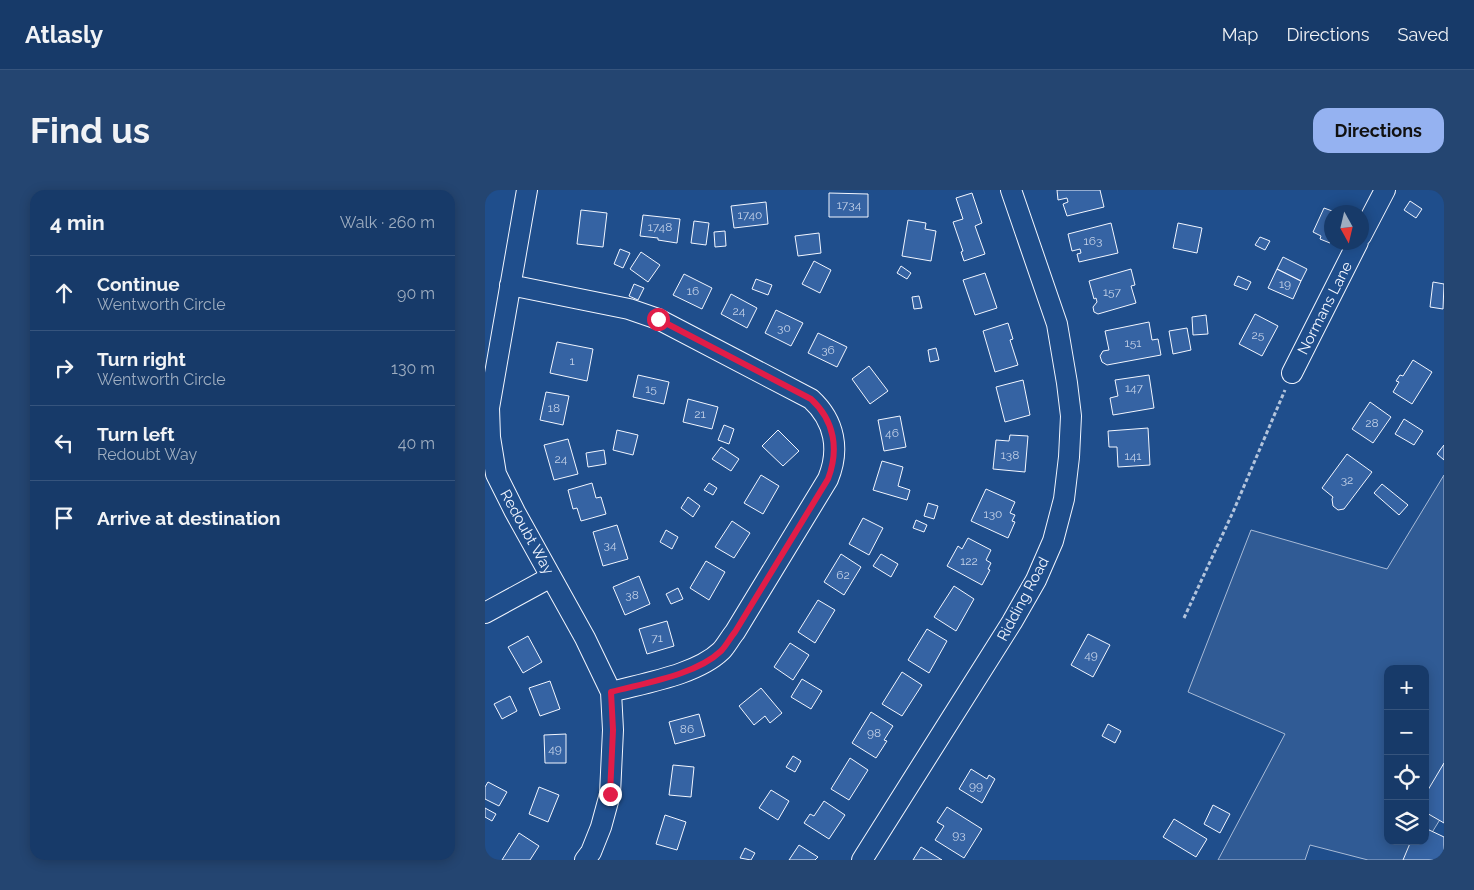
<!DOCTYPE html>
<html lang="en">
<head>
<meta charset="utf-8">
<style>
	:root { --surface:#173a69; --page:#244571; --text:#f1f3f6; --muted:#9eadc0; --line:#36547d; --accent:#95b2f1 }
	body { margin:0; font-family:Raleway,sans-serif; background:var(--page); color:var(--text) }
	.controls { position:absolute; right:15px; bottom:15px; display:grid; overflow:hidden; border-radius:10px; box-shadow:0 2px 12px #0003 }
	.controls button { width:45px; height:45px; display:grid; place-items:center; padding:0; border:0; border-bottom:1px solid var(--line); background:var(--surface); color:var(--text); font:25px sans-serif }
	.compass { position:absolute; left:839px; top:15px; width:45px; height:45px; border-radius:50%; background:var(--surface); box-shadow:0 2px 12px #0003; rotate:172deg }
	.stop { position:absolute; width:15px; height:15px; margin:-11px; border:4px solid #e11d48; border-radius:50%; background:#fff }
	.stop.end { background:#e11d48; border-color:#fff; box-shadow:0 1px 5px #0008 }
	.list { margin:0; padding:0; list-style:none }
	h2 { display:flex; justify-content:space-between; align-items:center; height:65px; margin:0; padding:0 20px; font-size:21px }
	h2 small { font-size:16px; font-weight:400; color:var(--muted) }
	.list li { display:grid; grid-template-columns:32px 1fr auto; gap:15px; align-items:center; box-sizing:border-box; height:75px; padding:0 20px; border-top:1px solid var(--line) }
	.list b { display:block; font-size:19px; white-space:nowrap }
	.list p { margin:0; font-size:16px; white-space:nowrap; color:var(--muted) }
	.list em { font-size:16px; font-style:normal; color:var(--muted) }
	.icon { flex:none; width:28px; height:28px; fill:none; stroke:currentColor; stroke-width:2; stroke-linecap:round; stroke-linejoin:round }
	.map { position:relative; flex:none; width:959px; height:670px; overflow:hidden; border-radius:15px }
	header { display:flex; align-items:center; gap:30px; box-sizing:border-box; height:70px; padding:0 25px; background:var(--surface); border-bottom:1px solid var(--line) }
	header strong { font-size:24px }
	nav { display:flex; gap:28px; margin-inline-start:auto; font-size:18px }
	.intro { display:flex; align-items:center; justify-content:space-between; box-sizing:border-box; height:120px; padding:0 30px }
	h1 { margin:0; font-size:35px }
	.button { padding:12px 22px; border-radius:15px; background:var(--accent); color:#111; font-size:18px; font-weight:700 }
	main { display:flex; gap:30px; padding:0 30px }
	aside { flex:1; background:var(--surface); border-radius:15px; box-shadow:0 2px 12px #0003 }
	.map>svg:first-child { display:block }
	.built { fill:#305b95; stroke:#a8bbd7; fill-rule:evenodd }
	.building { fill:#3563a3; stroke:#f2f6ff }
	.lines { fill:none; stroke-linecap:round; stroke-linejoin:round }
	.minor-casing { stroke:#f2f6ff; stroke-width:22 }
	.path { stroke:#b3c4dc; stroke-width:3; stroke-dasharray:4 2.5; stroke-linecap:butt }
	.minor { stroke:#1f4e8c; stroke-width:20 }
	.route { stroke:#e11d48; stroke-width:6 }
	.labels { text-anchor:middle; stroke-width:4; stroke-linejoin:round; paint-order:stroke }
	.number-label { font-size:12px; fill:#c3d1e8 }
	.street-label { font-size:15px; fill:#f2f6ff; stroke:#1f4e8c }
</style>
</head>
<body>
<header>
<strong>Atlasly</strong>
<nav><a>Map</a><a>Directions</a><a>Saved</a></nav>
</header>
<div class="intro"><h1>Find us</h1><a class="button">Directions</a></div>
<main>
<aside>
<h2>4 min<small>Walk · 260 m</small></h2>
<ul class="list">
<li><svg class="icon" aria-label="ahead" viewBox="0 0 24 24"><path d="M12 20V5M6 11l6-6 6 6"/></svg><div><b>Continue</b><p>Wentworth Circle</p></div><em>90 m</em></li>
<li><svg class="icon" aria-label="right" viewBox="0 0 24 24"><path d="M7 20v-9h11M14 6l5 5-5 5"/></svg><div><b>Turn right</b><p>Wentworth Circle</p></div><em>130 m</em></li>
<li><svg class="icon" aria-label="left" viewBox="0 0 24 24"><path d="M17 20v-9H6M10 6l-5 5 5 5"/></svg><div><b>Turn left</b><p>Redoubt Way</p></div><em>40 m</em></li>
<li><svg class="icon" aria-label="arrive" viewBox="0 0 24 24"><path d="M6 21V4h12l-3 4 3 4H6"/></svg><div><b>Arrive at destination</b></div></li>
</ul>
</aside>
<div class="map">
<svg width="959" height="670" viewBox="0 0 959 670">
	<rect width="100%" height="100%" fill="#1f4e8c"/>
	<path class="built" d="M959,285V623L930,670H883L825,655L820,670H733L800,544L703,502L766,340L902,379ZM903,479H940V651H903Z"/>
	<path class="building" d="M572,0H615L619,17L582,26L578,14L583,12L582,8L573,10Z
		M344,3L383,4V27H344Z
		M487,3L497,33L490,36L500,64L479,71L476,62L478,61L468,32L478,29L471,8Z
		M925,11L937,19L931,28L919,20Z
		M281,12L283,34L249,38L246,16Z
		M839,18L850,22H846L845,53L835,49L836,46L828,42Z
		M96,20L122,23L118,57L92,54Z
		M158,25L195,29L192,53L173,50V48L155,46Z
		M423,30L441,33L440,39L451,41L446,71L417,66Z
		M209,31L224,33L221,55L206,53Z
		M626,33L633,63L594,72L592,64L596,63L595,59L587,61L583,44Z
		M693,33L717,38L712,63L688,58Z
		M240,41L241,56L230,57L229,42Z
		M334,43L336,63L313,66L310,46Z
		M775,47L785,51L780,60L770,55Z
		M135,59L145,63L138,78L129,74Z
		M156,62L175,75L163,92L145,79Z
		M798,67L822,79L816,91L792,79Z
		M329,71L346,80L335,103L317,94Z
		M416,76L426,83L422,89L412,83Z
		M646,79L650,95L646,96L651,113L613,124L609,122L608,117L612,112L611,108L609,109L604,91Z
		M792,79L816,91L808,109L783,98Z
		M500,83L512,118L490,125L478,90Z
		M199,84L227,98L217,119L188,105Z
		M753,86L766,92L762,100L749,95Z
		M271,89L287,95L283,105L267,99Z
		M948,92L959,94L958,119L945,117Z
		M149,94L159,98L153,110L144,106Z
		M246,104L272,118L262,138L236,124Z
		M434,106L437,118L429,119L427,107Z
		M291,120L318,133L306,156L280,143Z
		M770,124L793,136L777,166L754,154Z
		M721,125L723,144L708,145L707,127Z
		M664,132L667,150L673,149L676,165L622,175L617,172L615,166L618,161L624,160L620,141Z
		M523,133L528,149L525,150L533,175L510,182L498,141Z
		M702,138L706,160L688,164L684,141Z
		M333,143L362,157L352,177L323,163Z
		M72,152L108,159L102,191L65,183Z
		M451,158L454,170L445,172L443,160Z
		M928,170L947,182L927,214L908,202L914,192L911,191L915,185L918,186Z
		M384,176L403,201L385,214L367,189Z
		M153,185L184,192L179,214L148,207Z
		M664,185L669,218L628,225L625,208L633,206L630,190Z
		M538,190L545,225L520,232L511,197Z
		M61,202L84,206L78,235L55,230Z
		M203,209L233,217L227,239L198,232Z
		M885,212L906,227L888,253L867,239Z
		M415,226L421,257L399,261L393,230Z
		M919,229L938,241L929,255L910,244Z
		M239,235L249,239L244,254L233,250Z
		M663,238L665,275L633,277L632,257H624L623,241Z
		M132,240L153,245L148,265L128,260Z
		M293,240L314,261L298,276L277,256Z
		M525,245L543,246L540,282L508,279L511,250L524,251Z
		M83,249L93,284L69,290L59,255Z
		M959,255V270L952,264Z
		M236,257L254,269L246,281L227,269Z
		M119,260L121,274L103,277L101,263Z
		M862,264L887,282L859,319L853,320L848,316L847,309L848,307L837,298Z
		M397,271L418,277L413,296L425,300L422,310L388,300Z
		M276,285L294,296L278,324L259,313Z
		M107,293L111,308L116,307L121,324L96,331L92,318L88,319L83,300Z
		M224,293L232,298L228,305L219,300Z
		M897,294L923,315L914,325L889,303Z
		M501,299L530,312L525,323L530,325L527,331L530,332L523,348L486,331Z
		M203,307L215,316L208,327L196,318Z
		M443,313L453,316L449,329L439,326Z
		M378,328L398,338L384,365L364,354Z
		M431,330L442,335L439,342L428,338Z
		M247,331L265,343L249,368L230,357Z
		M132,335L143,369L118,376L108,342Z
		M181,340L193,347L187,359L175,352Z
		M483,348L506,360L501,370L506,373L503,379L505,380L497,395L462,376L473,356L477,359Z
		M356,364L376,377L359,405L339,392Z
		M396,364L413,374L406,387L388,376Z
		M221,371L240,382L224,410L205,398Z
		M154,386L165,414L140,425L128,397Z
		M469,396L489,409L471,441L449,427Z
		M193,398L198,409L186,414L181,404Z
		M333,410L350,420L330,453L313,442Z
		M182,431L189,456L162,464L154,439Z
		M442,439L462,451L444,483L423,470Z
		M603,444L625,455L608,487L586,475Z
		M43,446L57,472L38,483L23,457Z
		M305,453L324,465L308,490L289,477Z
		M417,482L437,495L417,526L397,514Z
		M317,489L337,501L326,519L306,507Z
		M65,491L75,519L55,526L44,498Z
		M276,498L297,523L285,533L280,526L269,535L254,516Z
		M25,506L32,521L17,529L9,514Z
		M386,522L408,536L399,550L402,551L391,568L367,553Z
		M214,524L220,546L190,554L184,532Z
		M623,534L636,541L630,553L617,546Z
		M81,544V573H60L59,545Z
		M308,566L316,571L310,582L301,577Z
		M365,568L383,580L364,610L346,599Z
		M959,573V633L940,622V605Z
		M188,575L209,577L206,607L184,605Z
		M486,579L502,589L504,585L510,589L497,613L474,599Z
		M3,592L22,602L14,616L0,609V597Z
		M54,597L74,605L63,632L44,624Z
		M286,600L304,611L293,630L274,618Z
		M339,611L360,625L344,649L319,633L325,624L329,626Z
		M728,615L745,624L735,643L719,634Z
		M462,617L497,639L479,668L450,650L459,636L452,632Z
		M0,618L11,624L7,631L0,627Z
		M180,625L201,632L192,660L171,654Z
		M689,629L722,649L711,667L678,647Z
		M940,638L959,647V670H918L926,651H940Z
		M34,643L54,656L45,670H17Z
		M314,655L333,667L330,670H304Z
		M436,657L457,670H428Z
		M260,658L270,663L266,670L255,668Z"/>
	<g class="lines">
		<defs>
			<path id="minor" d="M42,0L4,218L5,247L11,284L30,322L100,448L126,502L128,540L125,604L116,637L106,662L100,670
				M876,46L900,0
				M25,95L144,119L173,129L326,209C350,231 355,260 343,289L250,442C245,448 241,456 236,461C211,485 159,493 126,502
				M807,183L873,52
				M0,423L66,387
				M377,670L527,432L551,390L568,351L579,309L584,267L586,226L582,193L572,134L526,0"/>
		</defs>
		<use href="#minor" class="minor-casing"/>
		<path class="path" d="M699,428L748,322L800,200"/>
		<use href="#minor" class="minor"/>
	</g>
	<g class="lines">
		<path class="route" d="M125,604L128,540L126,502C159,493 211,485 236,461C241,456 245,448 250,442L343,289C354,260 350,231 326,209L173,129"/>
	</g>
	<g class="labels">
		<g class="number-label">
			<text x="364" y="19">1734</text>
			<text x="265" y="29">1740</text>
			<text x="175" y="41">1748</text>
			<text x="608" y="55">163</text>
			<text x="800" y="98">19</text>
			<text x="208" y="105">16</text>
			<text x="627" y="106">157</text>
			<text x="254" y="125">24</text>
			<text x="299" y="142">30</text>
			<text x="773" y="149">25</text>
			<text x="648" y="157">151</text>
			<text x="343" y="164">36</text>
			<text x="87" y="175">1</text>
			<text x="649" y="202">147</text>
			<text x="166" y="203">15</text>
			<text x="69" y="222">18</text>
			<text x="215" y="228">21</text>
			<text x="887" y="237">28</text>
			<text x="407" y="247">46</text>
			<text x="525" y="269">138</text>
			<text x="648" y="270">141</text>
			<text x="76" y="273">24</text>
			<text x="862" y="294">32</text>
			<text x="508" y="328">130</text>
			<text x="125" y="359">34</text>
			<text x="484" y="375">122</text>
			<text x="358" y="389">62</text>
			<text x="147" y="409">38</text>
			<text x="172" y="452">71</text>
			<text x="606" y="469">49</text>
			<text x="202" y="543">86</text>
			<text x="389" y="547">98</text>
			<text x="70" y="563">49</text>
			<text x="491" y="600">99</text>
			<text x="474" y="649">93</text>
		</g>
		<g class="street-label">
			<text transform="translate(840 118) rotate(-63)" y="5">Normans Lane</text>
			<text transform="translate(42 342) rotate(61)" y="5">Redoubt Way</text>
			<text transform="translate(538 409) rotate(-62)" y="5">Ridding Road</text>
		</g>
	</g>
</svg>
<div class="controls">
<button>+</button>
<button>−</button>
<button><svg class="icon" aria-label="locate" viewBox="0 0 24 24"><circle cx="12" cy="12" r="6"/><path d="M12 2v4M12 18v4M2 12h4M18 12h4"/></svg></button>
<button><svg class="icon" aria-label="layers" viewBox="0 0 24 24"><path d="M12 4l9 5-9 5-9-5zM3 14l9 5 9-5"/></svg></button>
</div>
<svg class="compass" viewBox="-18 -18 36 36"><path d="M0-13l5 13h-10z" fill="#e53935"/><path d="M0 13l5-13h-10z" fill="#9eadc0"/></svg>
<div class="stop" style="left:173px;top:129px"></div>
<div class="stop end" style="left:125px;top:604px"></div>
</div>
</main>
</body>
</html>
